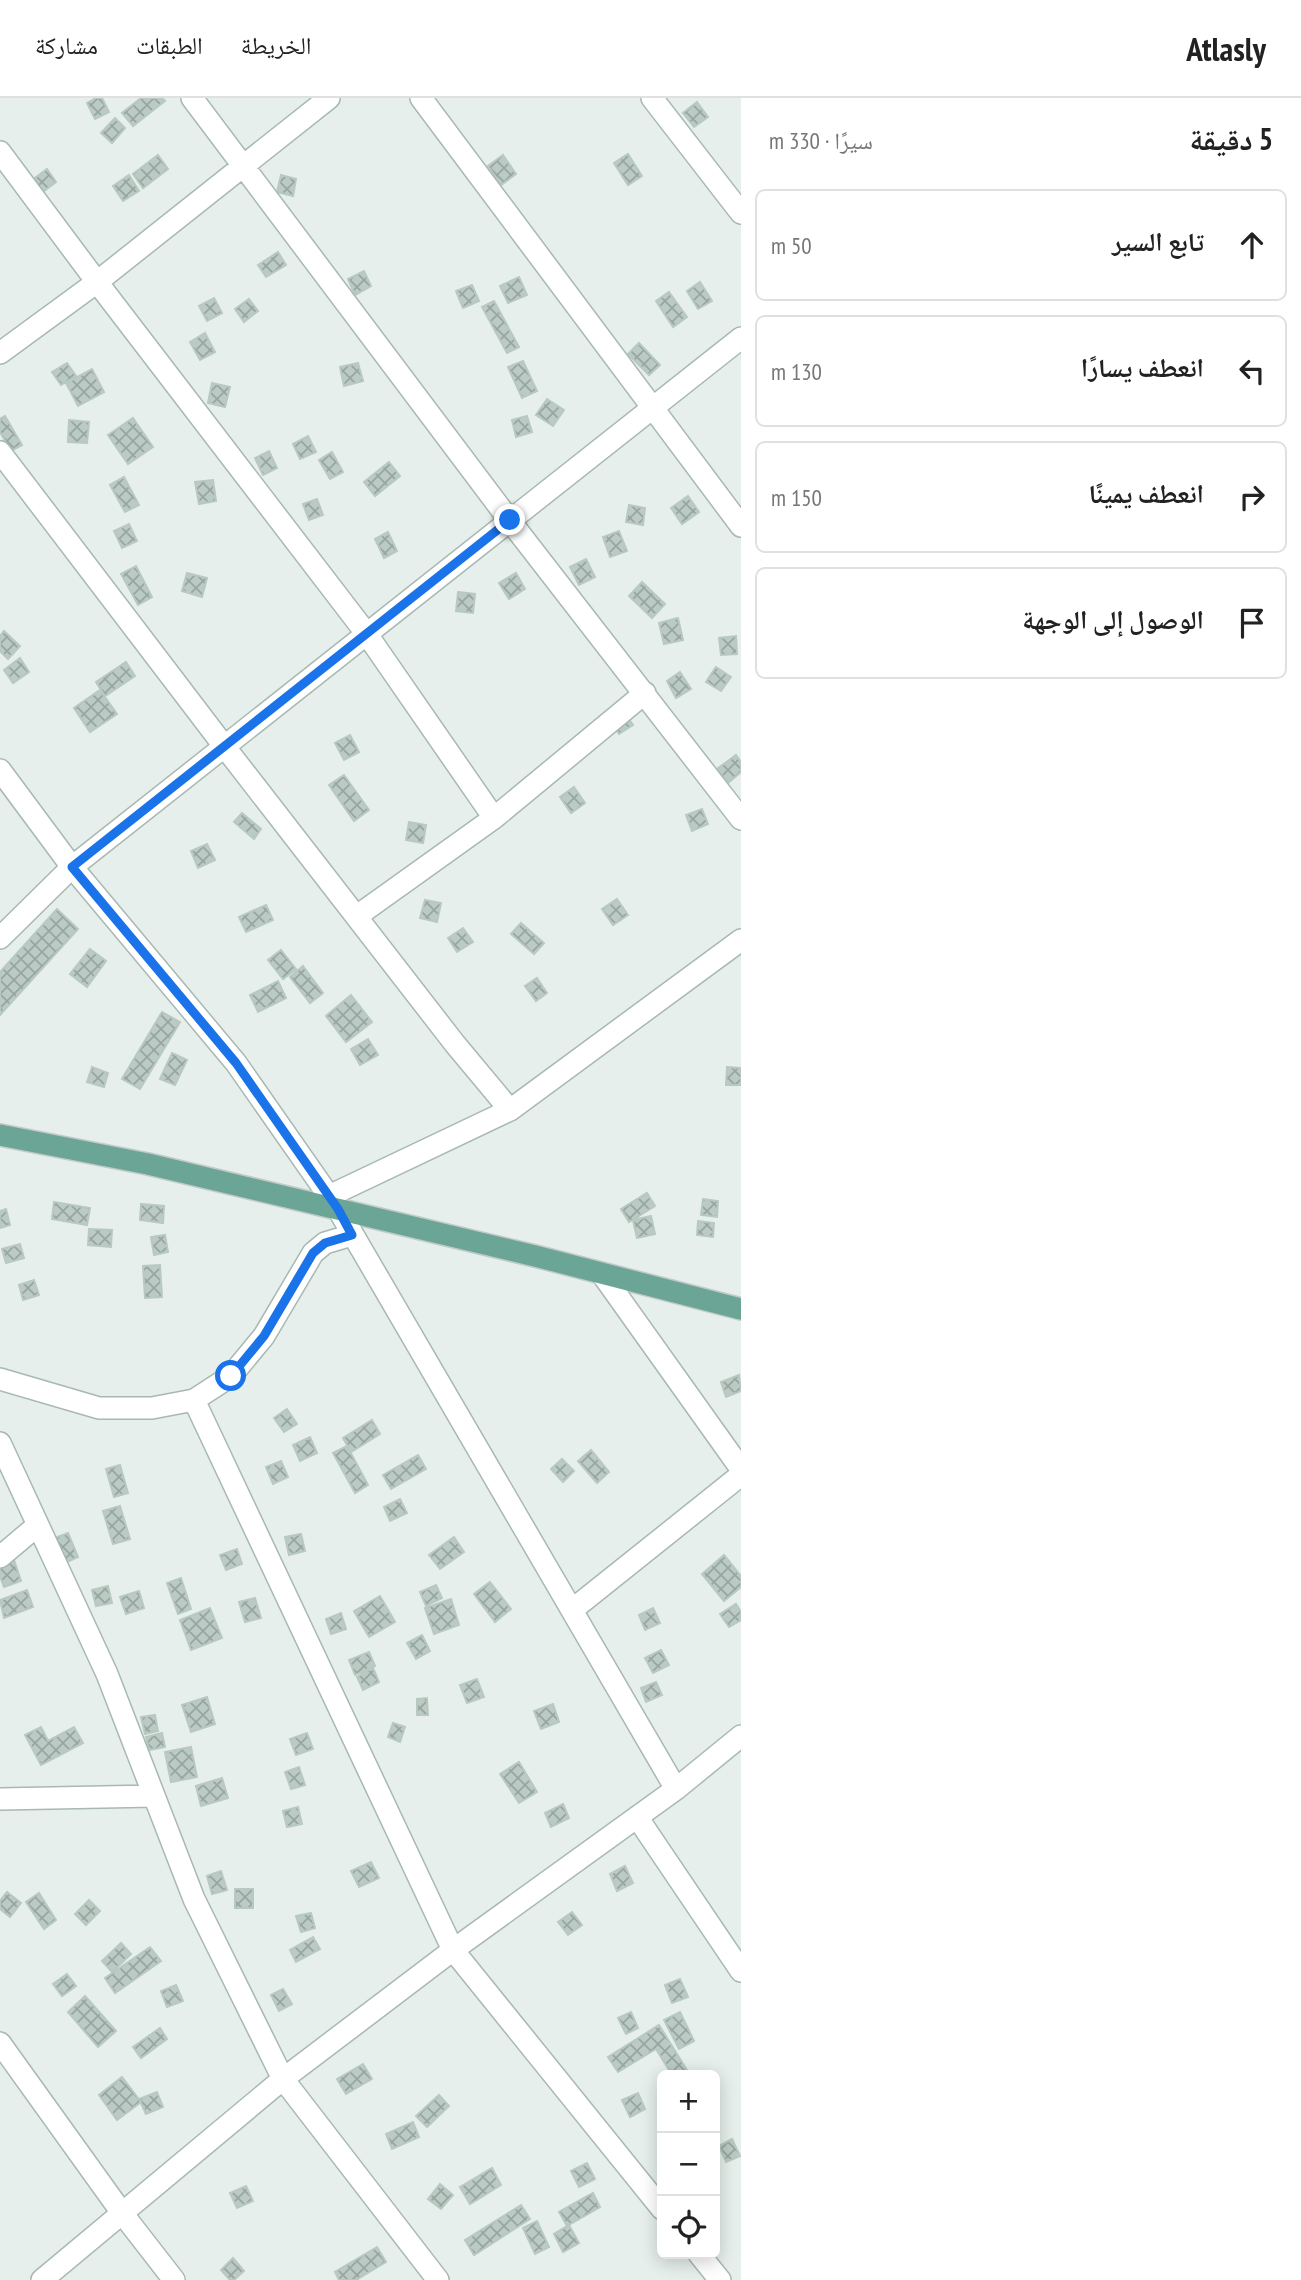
<!DOCTYPE html>
<html lang="ar">
<head>
<meta charset="utf-8">
<style>
	:root { --surface:#fff; --page:#f6f6f6; --text:#222; --muted:#767676; --line:#e0e0e0 }
	body { margin:0; font-family:"PT Sans Narrow","Noto Naskh Arabic",sans-serif; background:var(--page); color:var(--text); direction:rtl }
	.controls { position:absolute; right:21px; bottom:21px; display:grid; overflow:hidden; border-radius:10px; box-shadow:0 4px 18px #0003 }
	.controls button { width:63px; height:63px; display:grid; place-items:center; padding:0; border:0; border-bottom:2px solid var(--line); background:var(--surface); color:var(--text); font:35px sans-serif }
	.stop { position:absolute; width:21px; height:21px; margin:-16px; border:5px solid #1a73e8; border-radius:50%; background:#fff }
	.stop.end { background:#1a73e8; border-color:#fff; box-shadow:0 2px 7px #0008 }
	.list { margin:0; padding:0; list-style:none }
	h2 { display:flex; justify-content:space-between; align-items:center; height:91px; margin:0; padding:0 28px; font-size:30px }
	h2 small { font-size:23px; font-weight:400; color:var(--muted) }
	.list li { display:grid; grid-template-columns:46px 1fr auto; gap:21px; align-items:center; box-sizing:border-box; height:112px; margin:0 14px 14px; padding:0 14px; border:2px solid var(--line); border-radius:10px }
	.list b { display:block; font-size:26px; white-space:nowrap }
	.list em { font-size:23px; font-style:normal; color:var(--muted) }
	.icon { flex:none; width:38px; height:38px; fill:none; stroke:currentColor; stroke-width:2; stroke-linecap:round; stroke-linejoin:round }
	.map { position:relative; flex:none; width:741px; height:2182px; overflow:hidden; direction:ltr }
	header { display:flex; align-items:center; gap:42px; box-sizing:border-box; height:98px; padding:0 35px; background:var(--surface); border-bottom:2px solid var(--line) }
	header strong { font-size:33px }
	nav { display:flex; gap:38px; margin-inline-start:auto; font-size:24px }
	main { display:flex }
	aside { flex:1; background:var(--surface) }
	.map>svg:first-child { display:block }
	.building { fill:url(#building-cross-hatch); stroke:#b8c9c2; stroke-width:2 }
	.lines { fill:none; stroke-linecap:round; stroke-linejoin:round }
	.minor-casing { stroke:#a8b8b2; stroke-width:24 }
	.major-casing { stroke:#c2cac8; stroke-width:24 }
	.minor { stroke:#fff; stroke-width:21 }
	.major { stroke:#6aa596; stroke-width:21 }
	.route { stroke:#1a73e8; stroke-width:9 }
</style>
</head>
<body>
<header>
<strong>Atlasly</strong>
<nav><a>الخريطة</a><a>الطبقات</a><a>مشاركة</a></nav>
</header>
<main>
<aside>
<h2>5 دقيقة<small>سيرًا · 330 m</small></h2>
<ul class="list">
<li><svg class="icon" aria-label="ahead" viewBox="0 0 24 24"><path d="M12 20V5M6 11l6-6 6 6"/></svg><div><b>تابع السير</b></div><em>50 m</em></li>
<li><svg class="icon" aria-label="left" viewBox="0 0 24 24"><path d="M17 20v-9H6M10 6l-5 5 5 5"/></svg><div><b>انعطف يسارًا</b></div><em>130 m</em></li>
<li><svg class="icon" aria-label="right" viewBox="0 0 24 24"><path d="M7 20v-9h11M14 6l5 5-5 5"/></svg><div><b>انعطف يمينًا</b></div><em>150 m</em></li>
<li><svg class="icon" aria-label="arrive" viewBox="0 0 24 24"><path d="M6 21V4h12l-3 4 3 4H6"/></svg><div><b>الوصول إلى الوجهة</b></div></li>
</ul>
</aside>
<div class="map">
<svg width="741" height="2182" viewBox="0 0 741 2182">
	<defs>
		<pattern id="building-cross-hatch" width="8" height="8" patternUnits="userSpaceOnUse" patternTransform="scale(1.75)"><rect width="8" height="8" fill="#bbcac4"/><path d="M0 0l8 8M0 8l8-8" fill="none" stroke="#98a6a0"/></pattern>
	</defs>
	<rect width="100%" height="100%" fill="#e6efeb"/>
	<path class="building" d="M96,0H102L109,14L95,21L87,5Z
		M141,0H162L165,3L133,28L122,15Z
		M697,4L708,19L694,29L683,15Z
		M115,20L125,30L112,45L101,35Z
		M628,56L642,78L628,87L614,65Z
		M158,57L168,71L143,90L133,76Z
		M503,57L516,76L501,87L488,68Z
		M47,71L56,84L40,96L31,83Z
		M129,77L139,93L123,103L113,88Z
		M281,77L296,81L293,98L277,94Z
		M278,154L286,167L266,179L258,167Z
		M364,173L371,188L355,197L348,181Z
		M519,179L527,197L508,205L500,188Z
		M700,184L712,203L698,211L687,193Z
		M472,187L479,203L463,210L456,193Z
		M669,194L687,219L673,229L656,203Z
		M214,200L222,215L207,223L199,208Z
		M249,201L258,213L244,224L235,211Z
		M494,203L519,249L507,255L482,209Z
		M205,235L215,254L200,262L190,244Z
		M639,245L660,267L649,277L628,256Z
		M523,263L537,293L522,300L508,269Z
		M67,265L76,278L61,287L52,274Z
		M358,265L363,283L344,288L340,269Z
		M92,271L104,294L78,308L66,285Z
		M212,285L230,289L225,309L208,305Z
		M547,301L564,312L553,328L536,317Z
		M5,318L22,347L11,353L0,334V321Z
		M527,318L532,334L516,339L512,322Z
		M133,320L153,349L128,366L108,337Z
		M69,322L89,324L87,345L68,344Z
		M308,338L316,354L300,361L293,346Z
		M269,353L277,370L263,377L255,360Z
		M332,354L343,374L330,381L319,362Z
		M389,364L400,378L375,398L364,384Z
		M124,379L139,407L125,414L110,387Z
		M213,382L216,403L199,406L195,384Z
		M688,398L699,414L682,426L671,410Z
		M317,401L323,417L309,422L303,406Z
		M629,407L645,410L643,427L626,424Z
		M129,426L137,443L122,450L114,433Z
		M619,433L627,453L610,459L603,439Z
		M388,434L397,453L384,460L375,441Z
		M586,461L595,479L579,487L570,469Z
		M136,468L152,499L138,507L121,476Z
		M187,475L207,480L202,499L182,493Z
		M516,475L525,491L509,501L499,485Z
		M642,484L665,506L652,520L629,498Z
		M458,494L475,496L473,515L456,513Z
		M678,520L683,542L664,546L659,525Z
		M4,533L20,548L8,561L0,553V538Z
		M736,538L737,556L721,557L719,540Z
		M20,560L29,574L13,585L4,572Z
		M126,564L135,578L105,598L96,584Z
		M716,569L731,579L721,593L706,584Z
		M680,574L691,591L676,600L667,583Z
		M100,592L117,616L90,634L74,610Z
		M620,609L633,627L619,636L607,618Z
		M350,637L359,654L344,662L335,645Z
		M736,657L741,664V674L728,685L717,671Z
		M344,677L369,712L354,723L329,687Z
		M574,689L585,705L571,715L560,699Z
		M702,711L708,726L692,733L686,717Z
		M242,715L261,731L254,741L234,724Z
		M409,724L426,727L423,745L406,742Z
		M207,746L215,762L198,770L191,753Z
		M617,801L628,817L613,827L602,811Z
		M425,802L441,805L437,824L420,820Z
		M266,807L273,822L246,834L239,819Z
		M57,811L78,831L0,917V874Z
		M521,825L544,845L534,856L511,836Z
		M463,830L473,844L457,854L448,840Z
		M90,851L106,863L87,889L70,876Z
		M281,852L296,871L283,881L268,862Z
		M303,868L323,895L310,905L290,879Z
		M537,880L547,895L536,903L525,888Z
		M278,883L286,900L258,914L250,897Z
		M351,897L372,924L346,944L326,918Z
		M162,914L180,924L140,991L122,981Z
		M368,941L378,957L360,967L351,951Z
		M172,955L187,962L175,987L160,981Z
		M92,969L108,975L104,989L87,984Z
		M727,969L741,970V987H726Z
		M647,1095L655,1108L629,1124L621,1111Z
		M703,1101L718,1103L717,1119L701,1117Z
		M54,1104L90,1110L87,1127L52,1121Z
		M141,1106L164,1108L163,1125L140,1122Z
		M6,1111L10,1127L0,1130V1113Z
		M651,1118L655,1136L637,1140L633,1122Z
		M698,1123L714,1125L713,1139L697,1137Z
		M89,1131L112,1132L111,1149L88,1147Z
		M165,1137L168,1154L154,1157L151,1139Z
		M20,1146L24,1160L6,1165L2,1151Z
		M160,1167L162,1199L145,1200L143,1168Z
		M34,1182L39,1197L23,1202L19,1187Z
		M739,1277L741,1293L726,1299L721,1284Z
		M287,1311L297,1326L284,1334L274,1320Z
		M372,1322L380,1336L351,1354L343,1340Z
		M310,1339L317,1355L300,1363L293,1347Z
		M347,1348L368,1387L355,1395L333,1355Z
		M591,1352L609,1374L597,1385L578,1363Z
		M418,1357L426,1371L391,1391L383,1377Z
		M562,1361L574,1373L563,1384L551,1371Z
		M281,1363L288,1379L273,1386L266,1369Z
		M120,1367L128,1395L114,1399L106,1371Z
		M400,1401L407,1415L390,1423L384,1409Z
		M120,1408L130,1441L113,1446L103,1413Z
		M68,1435L78,1459L63,1466L52,1441Z
		M301,1436L305,1453L289,1457L285,1439Z
		M454,1439L464,1454L440,1471L429,1457Z
		M237,1451L242,1466L226,1472L220,1457Z
		M11,1453L21,1483L4,1489L0,1478V1458Z
		M724,1457L741,1478V1489L724,1503L702,1476Z
		M181,1480L191,1511L178,1516L167,1485Z
		M490,1484L511,1511L495,1524L474,1496Z
		M436,1487L442,1500L426,1508L420,1494Z
		M108,1488L112,1505L96,1508L92,1492Z
		M27,1492L33,1509L4,1520L0,1502Z
		M139,1493L144,1510L126,1516L120,1499Z
		M380,1498L395,1524L369,1539L354,1513Z
		M255,1500L261,1520L245,1524L239,1504Z
		M451,1501L459,1527L434,1536L425,1510Z
		M736,1506L741,1514V1522L729,1529L720,1516Z
		M210,1510L222,1540L191,1552L180,1522Z
		M653,1510L660,1525L645,1532L639,1517Z
		M341,1515L346,1531L331,1536L326,1521Z
		M422,1537L430,1553L416,1561L407,1545Z
		M661,1552L669,1567L653,1575L645,1560Z
		M369,1554L375,1568L355,1577L349,1562Z
		M373,1570L379,1584L363,1592L357,1579Z
		M477,1581L484,1599L467,1605L460,1587Z
		M656,1584L662,1597L646,1604L641,1590Z
		M207,1599L215,1626L191,1634L182,1607Z
		M427,1600L428,1617H417V1601Z
		M553,1606L559,1624L541,1631L534,1613Z
		M155,1617L158,1633L145,1636L141,1619Z
		M393,1625L405,1629L400,1644L388,1639Z
		M41,1629L48,1643L74,1629L83,1645L41,1667L25,1637Z
		M162,1635L165,1649L149,1652L146,1639Z
		M307,1635L313,1651L296,1657L290,1641Z
		M191,1649L197,1679L171,1684L165,1654Z
		M519,1664L537,1694L519,1705L500,1676Z
		M299,1669L305,1687L291,1691L285,1674Z
		M222,1680L228,1700L201,1708L196,1688Z
		M563,1706L569,1720L551,1729L545,1715Z
		M298,1709L302,1726L287,1729L283,1713Z
		M371,1764L379,1780L359,1789L351,1773Z
		M625,1768L633,1785L617,1793L610,1776Z
		M221,1773L227,1792L212,1796L207,1778Z
		M235,1791H253V1810H235Z
		M7,1794L21,1805L10,1819L0,1811V1803Z
		M39,1795L56,1822L44,1831L26,1804Z
		M89,1802L100,1813L86,1827L75,1816Z
		M572,1814L582,1827L568,1837L558,1824Z
		M311,1815L315,1830L301,1834L296,1818Z
		M313,1839L320,1851L296,1864L290,1852Z
		M121,1845L131,1856L112,1874L102,1863Z
		M150,1849L161,1863L115,1895L105,1880Z
		M67,1876L76,1888L62,1898L53,1886Z
		M680,1881L688,1899L672,1905L665,1887Z
		M176,1887L183,1903L167,1909L161,1893Z
		M283,1891L292,1906L279,1913L271,1897Z
		M85,1898L116,1933L98,1949L68,1914Z
		M631,1914L638,1930L626,1936L618,1920Z
		M680,1914L694,1943L679,1951L664,1922Z
		M659,1927L690,1977H672L656,1951L618,1974L608,1959Z
		M160,1930L167,1941L141,1960L133,1949Z
		M363,1966L372,1981L346,1996L337,1981Z
		M122,1979L141,2004L117,2022L99,1997Z
		M157,1994L163,2009L146,2016L139,2001Z
		M638,1995L645,2011L630,2019L622,2002Z
		M439,1997L449,2008L427,2029L416,2018Z
		M413,2024L419,2039L392,2051L386,2036Z
		M732,2041L740,2058L726,2064L719,2048Z
		M587,2065L595,2081L579,2089L571,2073Z
		M492,2070L501,2087L470,2106L460,2089Z
		M440,2086L453,2097L441,2111L428,2101Z
		M246,2088L253,2103L237,2110L230,2095Z
		M593,2095L600,2109L567,2128L559,2114Z
		M521,2107L530,2121L474,2157L465,2142Z
		M537,2123L549,2149L535,2156L523,2130Z
		M569,2127L579,2145L563,2154L554,2136Z
		M377,2149L386,2164L356,2182H339L335,2174Z
		M233,2160L244,2173L234,2182H230L221,2172Z"/>
	<g class="lines">
		<defs>
			<path id="minor" d="M192,0L510,423L741,721
				M421,0L741,428
				M652,0L741,115
				M0,54L97,184L366,535L494,720
				M0,255L97,184L329,0
				M0,354L224,648L455,946L510,1012
				M0,672L72,769L236,965L338,1111L676,1691
				M357,818L494,720L645,595
				M0,840L72,769L741,240
				M329,1098L510,1012L741,842
				M602,1176L741,1371
				M0,1281L99,1310H152L194,1302L231,1278L264,1238L313,1155L325,1145L352,1137
				M194,1302L453,1852L662,2111
				M0,1345L107,1576L194,1801L283,1981L438,2182
				M0,1459L38,1427
				M572,1512L741,1377
				M0,1701L154,1698
				M637,1719L741,1873
				M0,1945L122,2115L174,2182
				M699,2156L720,2182
				M42,2182L283,1981L453,1852L676,1691L741,1638"/>
			<path id="major" d="M0,1037L148,1066L535,1158L741,1211"/>
		</defs>
		<use href="#minor" class="minor-casing"/>
		<use href="#major" class="major-casing"/>
		<use href="#minor" class="minor"/>
		<use href="#major" class="major"/>
	</g>
	<g class="lines">
		<path class="route" d="M231,1278L264,1238L313,1155L325,1145L352,1137L338,1111L236,965L72,769L510,422"/>
	</g>
</svg>
<div class="controls">
<button>+</button>
<button>−</button>
<button><svg class="icon" aria-label="locate" viewBox="0 0 24 24"><circle cx="12" cy="12" r="6"/><path d="M12 2v4M12 18v4M2 12h4M18 12h4"/></svg></button>
</div>
<div class="stop" style="left:231px;top:1278px"></div>
<div class="stop end" style="left:510px;top:422px"></div>
</div>
</main>
</body>
</html>
